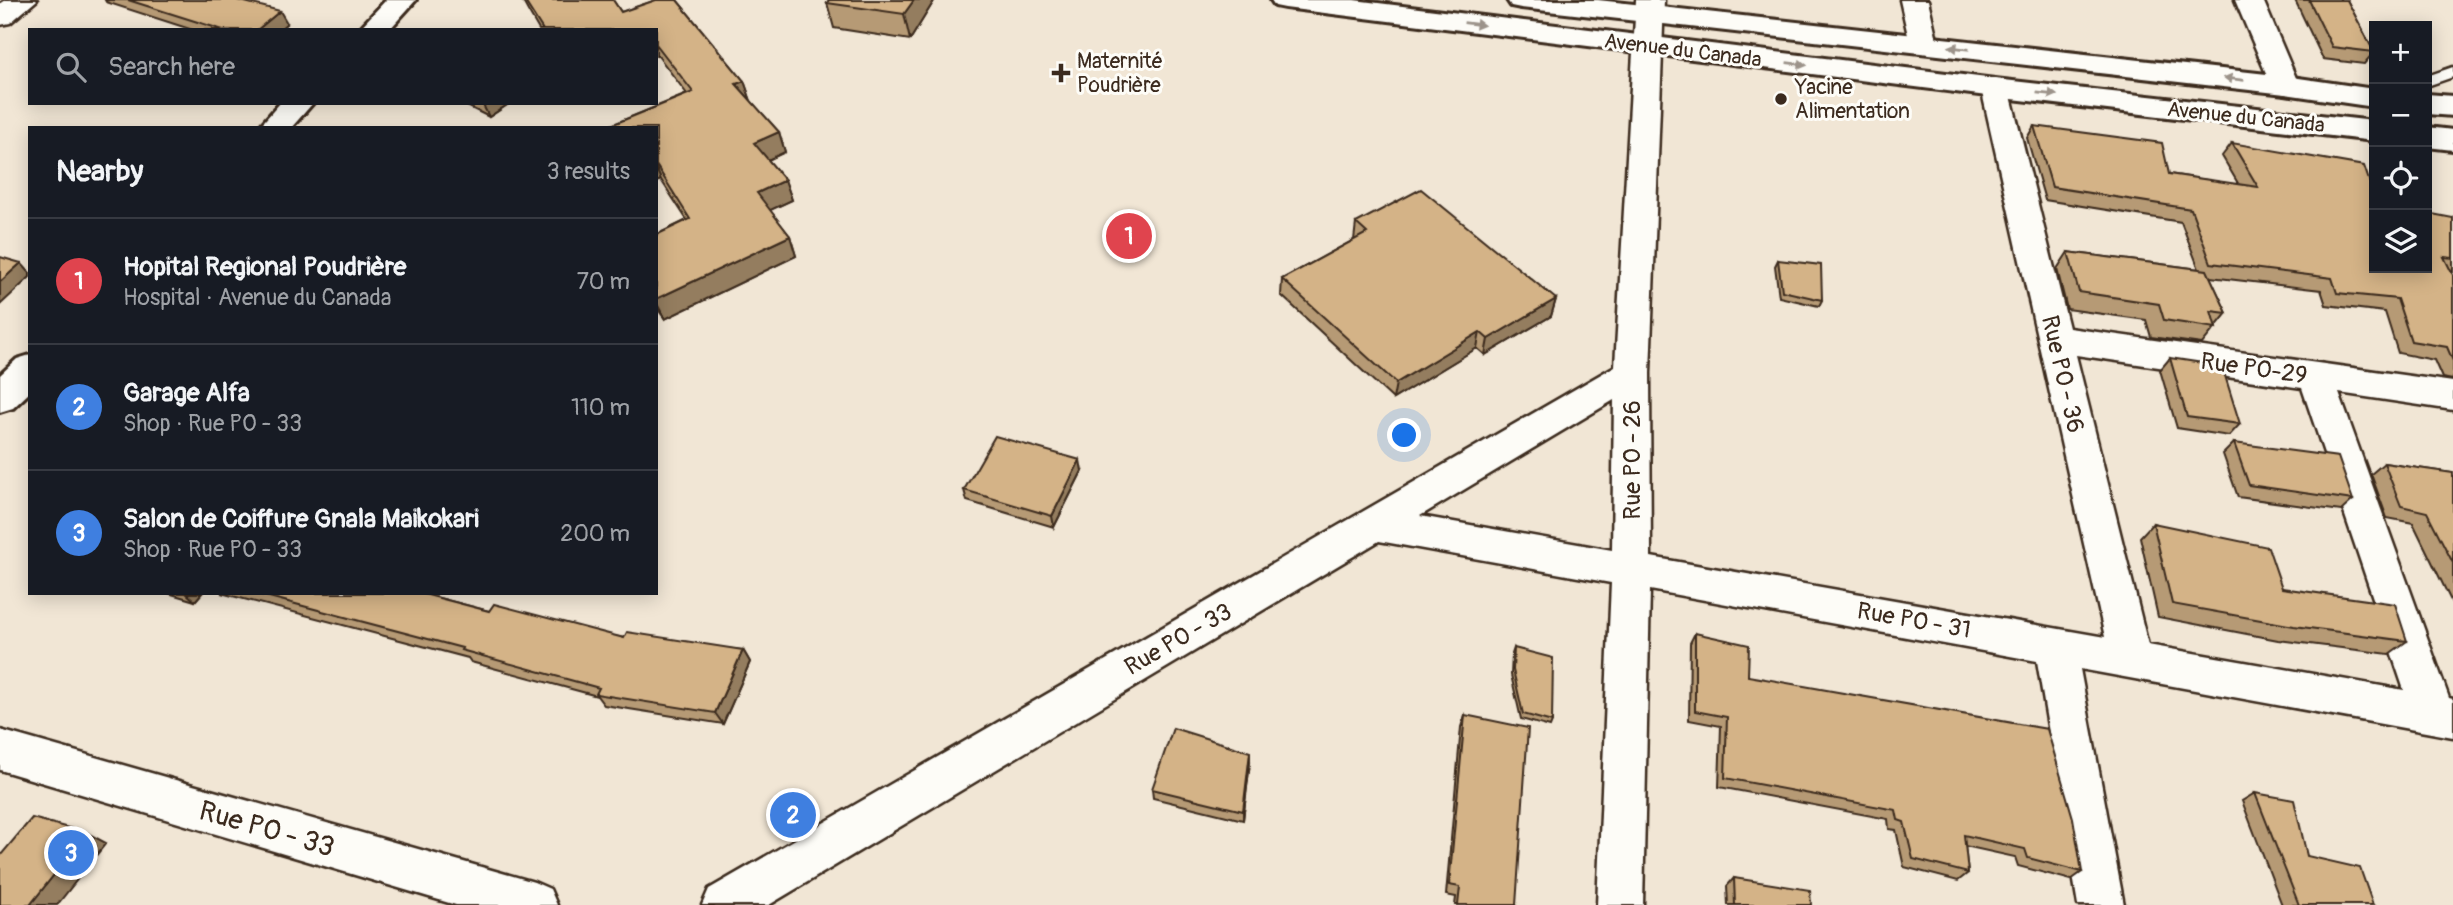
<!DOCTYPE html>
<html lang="en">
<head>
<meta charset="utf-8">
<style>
	:root { --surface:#171b24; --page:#242831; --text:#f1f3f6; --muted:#9ea1a6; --line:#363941; --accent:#9f9995 }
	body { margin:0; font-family:Pangolin,sans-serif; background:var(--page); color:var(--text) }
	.controls { position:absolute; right:21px; top:21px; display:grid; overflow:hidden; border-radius:0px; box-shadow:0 4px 18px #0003 }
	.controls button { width:63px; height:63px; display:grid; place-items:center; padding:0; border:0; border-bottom:2px solid var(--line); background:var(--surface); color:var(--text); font:35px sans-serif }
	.you { position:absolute; left:1405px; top:436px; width:24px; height:24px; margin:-18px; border:5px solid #fff; border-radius:50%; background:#1a73e8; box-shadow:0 0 0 10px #1a73e833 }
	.badge { display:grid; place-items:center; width:46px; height:46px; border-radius:50%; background:var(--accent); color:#fff; font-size:23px; font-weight:700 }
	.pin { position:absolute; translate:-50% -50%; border:4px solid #fff; box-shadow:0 2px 7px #0006 }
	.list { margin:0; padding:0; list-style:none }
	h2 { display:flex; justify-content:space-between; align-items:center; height:91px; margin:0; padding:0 28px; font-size:30px }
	h2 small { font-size:23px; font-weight:400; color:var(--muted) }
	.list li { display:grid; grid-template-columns:46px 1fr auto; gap:21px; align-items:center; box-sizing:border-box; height:126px; padding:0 28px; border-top:2px solid var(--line) }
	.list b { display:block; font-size:26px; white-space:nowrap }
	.list p { margin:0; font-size:23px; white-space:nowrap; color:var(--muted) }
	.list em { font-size:23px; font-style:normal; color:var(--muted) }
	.icon { flex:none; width:38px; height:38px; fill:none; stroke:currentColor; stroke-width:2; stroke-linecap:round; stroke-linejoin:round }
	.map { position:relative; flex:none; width:2453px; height:905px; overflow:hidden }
	.search { position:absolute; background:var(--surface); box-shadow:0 4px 18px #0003; left:28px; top:28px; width:630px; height:77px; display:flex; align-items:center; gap:18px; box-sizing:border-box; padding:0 24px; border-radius:0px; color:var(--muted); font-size:26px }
	.panel { position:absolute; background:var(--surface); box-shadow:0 4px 18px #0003; left:28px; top:126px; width:630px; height:469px; border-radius:0px }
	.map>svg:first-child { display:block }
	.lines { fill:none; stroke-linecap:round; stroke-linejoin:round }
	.lane-casing { stroke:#3b2a1e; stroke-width:5 }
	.street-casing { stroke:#3b2a1e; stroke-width:5 }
	.secondary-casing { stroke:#3b2a1e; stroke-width:6 }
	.lane { fill:#fdfcf7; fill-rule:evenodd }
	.street { fill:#fdfcf7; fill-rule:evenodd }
	.secondary { fill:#fdfcf7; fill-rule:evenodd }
	.wall { fill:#b69a74; stroke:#3b2a1e; stroke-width:2 }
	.shaded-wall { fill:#947d5e; stroke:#3b2a1e; stroke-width:2 }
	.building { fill:#d4b387; stroke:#3b2a1e; stroke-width:2 }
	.oneway { fill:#9c938a }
	.poi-dot { fill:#3b2a1e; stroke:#fdfcf7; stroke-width:2.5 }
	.labels { text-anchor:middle; stroke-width:6; stroke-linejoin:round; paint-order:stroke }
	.far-street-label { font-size:21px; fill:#3b2a1e; stroke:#fdfcf7 }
	.far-poi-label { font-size:21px; fill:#3b2a1e; stroke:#fdfcf7; text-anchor:start }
	.street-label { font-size:24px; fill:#3b2a1e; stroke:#fdfcf7 }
	.near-street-label { font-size:28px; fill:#3b2a1e; stroke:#fdfcf7 }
</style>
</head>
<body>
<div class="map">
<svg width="2453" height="905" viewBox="0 0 2453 905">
	<rect width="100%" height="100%" fill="#f1e6d5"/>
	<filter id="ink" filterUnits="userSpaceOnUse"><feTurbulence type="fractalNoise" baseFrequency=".0143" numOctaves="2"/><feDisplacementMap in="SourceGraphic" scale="14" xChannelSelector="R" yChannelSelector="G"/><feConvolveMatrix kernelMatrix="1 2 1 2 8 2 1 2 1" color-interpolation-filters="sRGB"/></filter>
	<g filter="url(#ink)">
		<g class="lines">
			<defs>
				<path id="lane" d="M2453,67V77L2427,86V76Z"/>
				<path id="street" d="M6,0H37L10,23L0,25V4Z
					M1636,0H1664L1650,373L1651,557L2105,637L1981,88L1985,82L1995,79L2005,82L2009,88L2069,328L2453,382V410L2339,393L2449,698L2453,699V737L2080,669L2124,905H2078L2037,661L1650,590L1643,905H1597L1611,583L1379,541L769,905H702L709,889L1615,366ZM2076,355L2302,388L2404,690L2148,645ZM1614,400L1612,550L1420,516Z
					M1900,0H1928L1938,44L1934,50L1924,52L1914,50L1910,44Z
					M2235,0H2263L2299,85L2295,91L2285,94L2275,91L2271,85Z
					M0,730L534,882L550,889L557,905H456L0,770Z"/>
				<path id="secondary" d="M386,0H416L389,30H358Z
					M1271,0H1354L1995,79L2374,121V141L1995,97L1285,8L1275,6Z
					M1507,0H1598L2285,76L2374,89V107L2285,94L1521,8L1511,6Z
					M2427,94L2453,96V116L2427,114Z
					M280,103H313L291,128H258Z
					M2427,127L2453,130V150L2427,147Z
					M30,355V392L13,408L0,412V375L17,359Z"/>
			</defs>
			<use href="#lane" class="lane-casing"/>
			<use href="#street" class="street-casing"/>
			<use href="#secondary" class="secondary-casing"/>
			<use href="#lane" class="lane"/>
			<use href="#street" class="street"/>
			<use href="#secondary" class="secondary"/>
		</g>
		<path class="wall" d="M105,0H237L287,23L279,30H193L106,2Z
			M522,0H613L621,12L656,0H677L744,81L751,101L779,132L785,152L768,160L785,180L792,200L770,210L790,236L796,256L665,319L656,307V235L687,220L661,180L656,182V128H604L687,94L658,56H656V30H539L528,11Z
			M829,0H934V1L910,40L834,28L827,3Z
			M2295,0H2347L2374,52L2364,64L2323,59Z
			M461,103H510L489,117Z
			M2034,126L2169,174L2239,185L2222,156L2232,143L2374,268L2453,218V272H2451L2453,275V380L2442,378L2434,360L2398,353L2385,312L2326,305L2321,290L2210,277L2227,313L2202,344L2151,337L2146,320L2067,309L2057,269L2068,252L2199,269L2181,222L2045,200L2027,138Z
			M1356,223L1556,299L1551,316L1485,355L1477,348L1393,399L1281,295L1282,279L1354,240Z
			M1778,260L1822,300L1819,306L1779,297L1775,266Z
			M2170,358L2240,424L2229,436L2177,428L2160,370Z
			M2234,443L2353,500L2341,511L2238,497L2223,454Z
			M2384,463L2453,473V605L2413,523L2387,518L2371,474Z
			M1082,471L1054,527L967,501L964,490Z
			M2153,523L2282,588L2407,641L2389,654L2278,640L2158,617L2140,537Z
			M168,593H202L195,601Z
			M221,593H420L489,611L624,638L743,650L750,662L723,724L604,705L597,696L471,662L468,658Z
			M1695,633L1748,676L2082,872L2071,880L2018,866L2015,857L1965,846L1968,873L1958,881L1904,867L1896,830L1889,829L1888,819L1719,787L1721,726L1689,720L1690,643Z
			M1514,648L1552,722L1550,727L1521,719L1511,675L1512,654Z
			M1465,715L1516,905H1455L1456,897L1446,895L1461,727Z
			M1250,762L1243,820L1153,798L1152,789Z
			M2255,793L2307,856L2373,905H2282L2242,801Z
			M1734,878L1811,905H1728L1727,886Z"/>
		<path class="shaded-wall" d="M914,0H934V1L910,40L904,14Z
			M280,11L287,23L279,30H257Z
			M744,81L751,101L736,84Z
			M486,103H510L489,117L483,105Z
			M779,132L785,152L761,163L754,143Z
			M656,168L661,180L656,182Z
			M785,180L792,200L764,213L757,193Z
			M790,236L796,256L665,319L656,302V299Z
			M21,263L30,273V277L0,305V282Z
			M1556,299L1551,316L1485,355L1488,339Z
			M1480,332L1477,348L1393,399L1396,383Z
			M1080,460L1082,471L1054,527L1052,516Z
			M186,593H202L195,601Z
			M743,650L750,662L723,724L715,713Z
			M1250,752V762L1243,820V811Z
			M87,833L106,843L57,905H30Z"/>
		<path class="building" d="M128,0H237L280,11L257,30H223Z
			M524,0H613L621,12L656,0H677L744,81L736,84L779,132L754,143L785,180L757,193L790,236L656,299V235L690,219L656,165V128H604L693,92L656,44V30H543Z
			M829,0H914L904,14L827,3Z
			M2309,0H2347L2374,52L2332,47Z
			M2034,126L2162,143L2169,174L2258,187L2232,143L2364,166L2374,195V268H2427V213L2453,218V258L2444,257L2453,275V361L2447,347L2411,341L2397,299L2337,293L2332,278L2211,263L2191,209L2052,187Z
			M1421,189L1556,299L1488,339L1480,332L1396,383L1282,279L1367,233L1356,223Z
			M2068,252L2207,270L2227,313L2211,311L2216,328L2164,320L2159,304L2079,292Z
			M0,257L21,263L0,282Z
			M1778,260L1821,265L1822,300L1782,291Z
			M2170,358L2222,366L2240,424L2187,417Z
			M995,436L1080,460L1052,516L964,490Z
			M2234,443L2338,457L2353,500L2249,485Z
			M2384,463L2453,473V563L2427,512L2401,506Z
			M2153,523L2268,547L2282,588L2395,604L2407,641L2294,626L2172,604Z
			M254,593H420L489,611L494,604L624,638L627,632L743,650L715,713L596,694L599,688L461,650L462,648Z
			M1695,633L1749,645L1748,676L2047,729L2073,818L2082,872L2028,858L2025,849L1964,835L1968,873L1913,859L1904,822L1898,820L1896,810L1725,778L1727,717L1695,711Z
			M1514,648L1553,658L1552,722L1523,714L1513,670Z
			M1465,715L1528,728L1516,905H1458L1460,887L1449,885Z
			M1173,728L1250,752L1243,811L1152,789Z
			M2255,793L2294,800L2307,856L2360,868L2373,905H2299Z
			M32,818L87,833L30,905H0V856Z
			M1734,878L1810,890L1811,905H1735Z"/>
		<defs><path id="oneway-solid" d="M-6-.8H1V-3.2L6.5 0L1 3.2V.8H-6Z" transform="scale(1.75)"/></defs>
		<g class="oneway">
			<use href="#oneway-solid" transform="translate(1474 24) rotate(7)"/>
			<use href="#oneway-solid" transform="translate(1959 48) rotate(-173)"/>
			<use href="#oneway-solid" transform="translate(1797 64) rotate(7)"/>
			<use href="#oneway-solid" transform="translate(2234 79) rotate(-173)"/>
			<use href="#oneway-solid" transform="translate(2047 94) rotate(6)"/>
		</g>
	</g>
	<g class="poi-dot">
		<path d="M1057.5 62.5h7v7h7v7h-7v7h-7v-7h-7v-7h7z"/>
		<circle cx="1781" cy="99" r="7"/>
	</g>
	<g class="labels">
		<g class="far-street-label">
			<text transform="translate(1683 50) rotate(7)" y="7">Avenue du Canada</text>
			<text transform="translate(2246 117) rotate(6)" y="7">Avenue du Canada</text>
		</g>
		<g class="far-poi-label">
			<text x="1077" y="68">Maternité<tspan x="1077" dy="24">Poudrière</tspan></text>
			<text x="1795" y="94">Yacine<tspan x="1795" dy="24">Alimentation</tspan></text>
		</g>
		<g class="street-label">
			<text transform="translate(2254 368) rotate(8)" y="8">Rue PO-29</text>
			<text transform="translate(2063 374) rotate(77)" y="8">Rue PO - 36</text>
			<text transform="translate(1632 460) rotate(-90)" y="8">Rue PO - 26</text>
			<text transform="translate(1914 620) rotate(10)" y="8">Rue PO - 31</text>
			<text transform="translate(1178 639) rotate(-30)" y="8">Rue PO - 33</text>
		</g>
		<g class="near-street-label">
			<text transform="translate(267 828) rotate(16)" y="10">Rue PO - 33</text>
		</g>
	</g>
</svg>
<div class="controls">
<button>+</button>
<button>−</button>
<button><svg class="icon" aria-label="locate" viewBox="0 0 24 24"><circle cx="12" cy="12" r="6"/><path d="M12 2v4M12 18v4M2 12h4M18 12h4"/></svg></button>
<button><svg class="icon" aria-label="layers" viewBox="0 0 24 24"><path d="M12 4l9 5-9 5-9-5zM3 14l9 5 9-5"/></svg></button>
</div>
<div class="you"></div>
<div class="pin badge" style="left:1129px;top:236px;background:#e0444e">1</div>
<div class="pin badge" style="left:793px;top:815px;background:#3f7fe0">2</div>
<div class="pin badge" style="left:71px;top:853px;background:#3f7fe0">3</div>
<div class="search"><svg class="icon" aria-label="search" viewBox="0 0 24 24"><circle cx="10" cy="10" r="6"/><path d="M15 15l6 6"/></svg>Search here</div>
<section class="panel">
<h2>Nearby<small>3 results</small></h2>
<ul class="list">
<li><span class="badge" style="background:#e0444e">1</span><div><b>Hopital Regional Poudrière</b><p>Hospital · Avenue du Canada</p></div><em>70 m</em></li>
<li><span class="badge" style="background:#3f7fe0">2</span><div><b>Garage Alfa</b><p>Shop · Rue PO - 33</p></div><em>110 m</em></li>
<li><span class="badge" style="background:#3f7fe0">3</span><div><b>Salon de Coiffure Gnala Maikokari</b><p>Shop · Rue PO - 33</p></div><em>200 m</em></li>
</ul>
</section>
</div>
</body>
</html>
